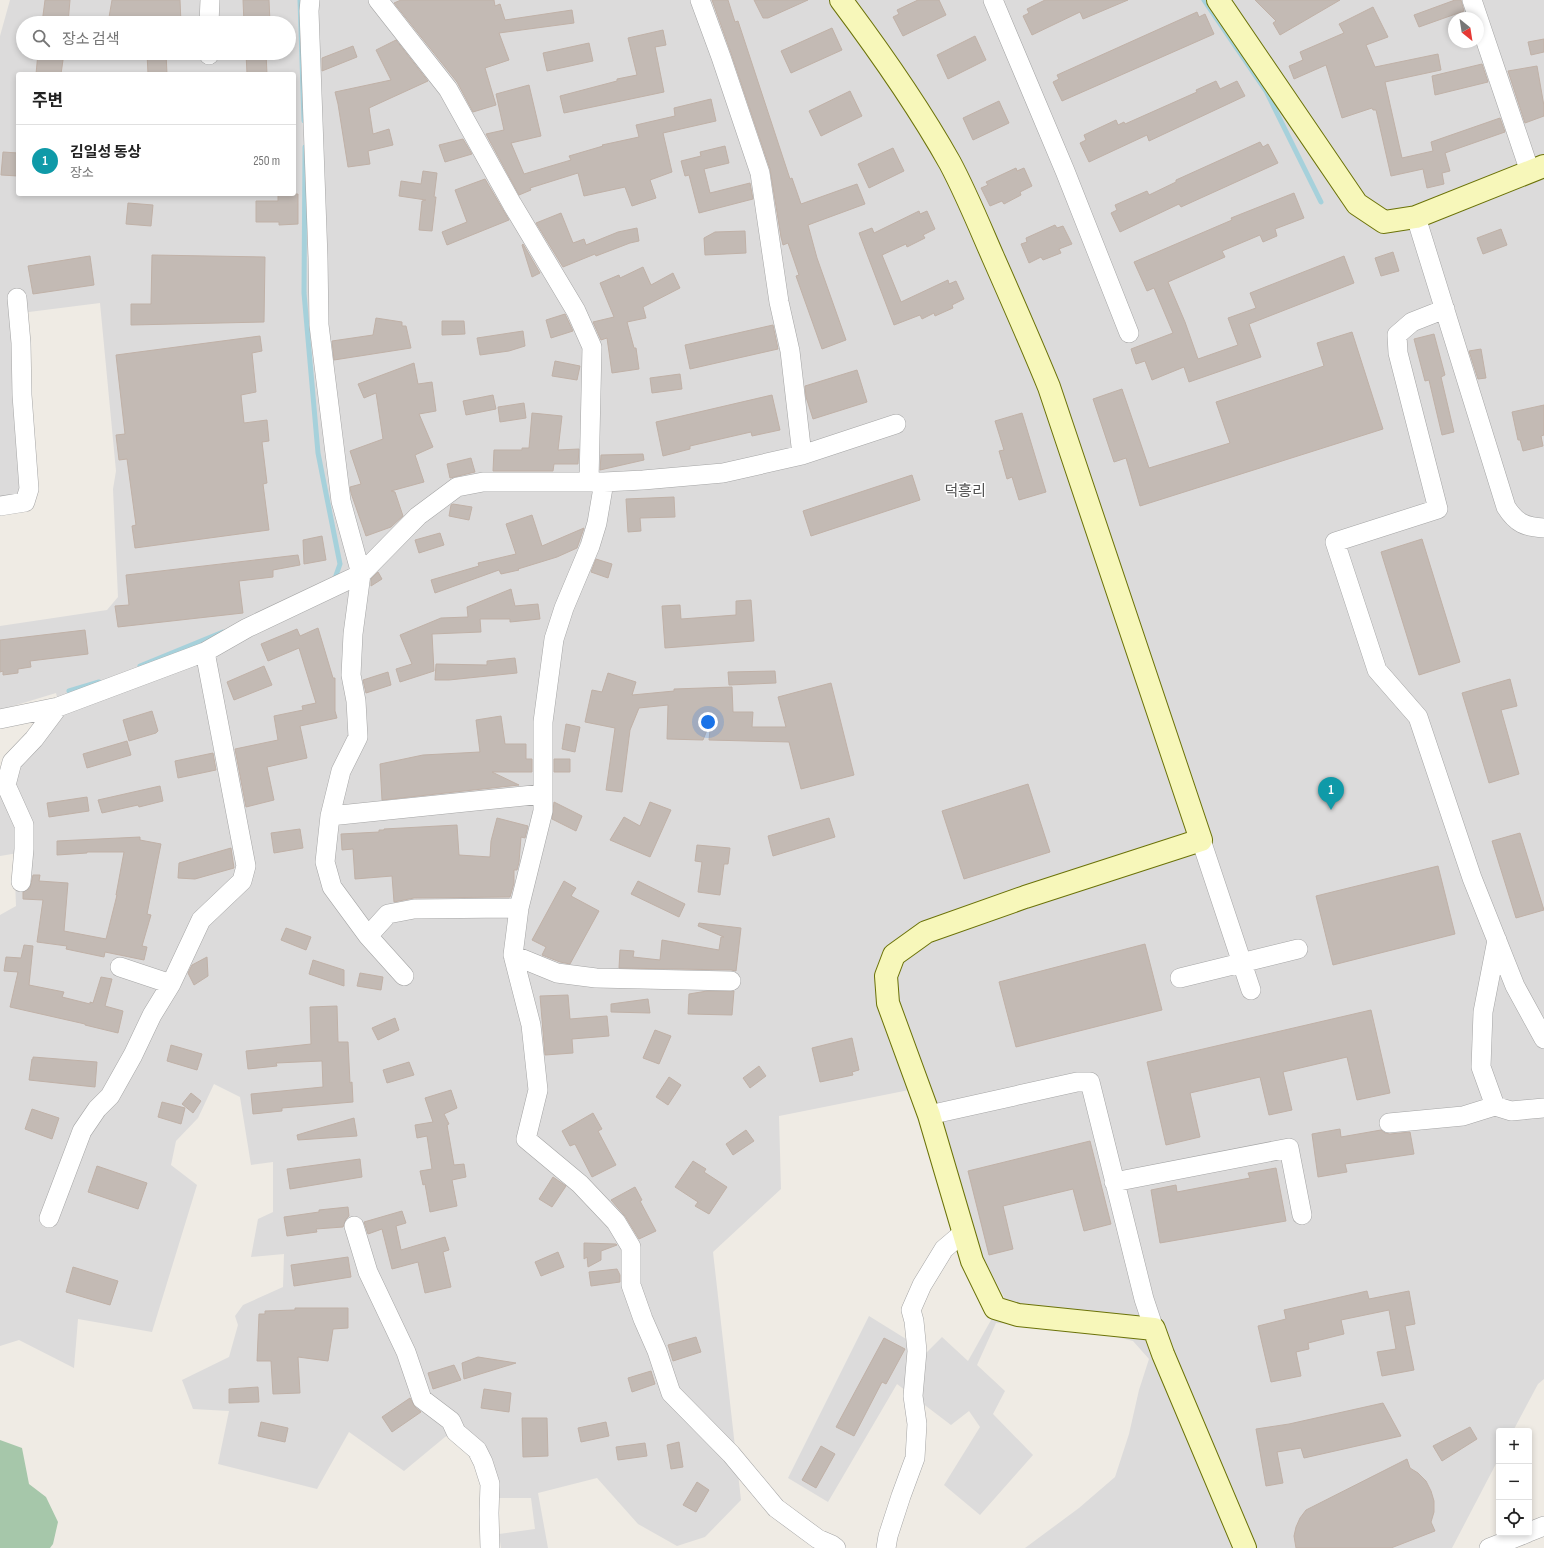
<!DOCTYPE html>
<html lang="ko">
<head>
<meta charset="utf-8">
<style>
	:root { --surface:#fff; --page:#f6f6f6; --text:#222; --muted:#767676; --line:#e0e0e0; --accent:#c6070f }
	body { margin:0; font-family:"Sofia Sans Condensed","Noto Sans KR",sans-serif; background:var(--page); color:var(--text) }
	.controls { position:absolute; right:12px; bottom:12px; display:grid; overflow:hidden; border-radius:4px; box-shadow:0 2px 6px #0003 }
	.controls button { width:36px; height:36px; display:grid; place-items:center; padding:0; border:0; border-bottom:1px solid var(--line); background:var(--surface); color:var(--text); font:20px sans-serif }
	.compass { position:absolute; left:1448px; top:12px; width:36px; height:36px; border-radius:50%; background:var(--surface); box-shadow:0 2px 6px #0003; rotate:150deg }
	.you { position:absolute; left:708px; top:722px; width:14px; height:14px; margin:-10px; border:3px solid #fff; border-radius:50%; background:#1a73e8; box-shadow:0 0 0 6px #1a73e833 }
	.badge { display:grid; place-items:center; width:26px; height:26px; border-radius:50%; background:var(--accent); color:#fff; font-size:13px; font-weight:700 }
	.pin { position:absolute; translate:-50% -33px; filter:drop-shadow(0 1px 2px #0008) }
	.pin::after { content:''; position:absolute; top:21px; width:14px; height:12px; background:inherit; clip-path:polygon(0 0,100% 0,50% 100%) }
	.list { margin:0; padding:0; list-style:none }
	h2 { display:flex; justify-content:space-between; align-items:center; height:52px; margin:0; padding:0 16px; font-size:17px }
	h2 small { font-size:13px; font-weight:400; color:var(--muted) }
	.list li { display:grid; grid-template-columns:26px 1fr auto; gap:12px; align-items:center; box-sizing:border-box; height:72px; padding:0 16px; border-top:1px solid var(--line) }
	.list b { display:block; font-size:15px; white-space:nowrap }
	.list p { margin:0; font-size:13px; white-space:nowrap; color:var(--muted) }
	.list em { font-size:13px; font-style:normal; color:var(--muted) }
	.icon { flex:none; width:22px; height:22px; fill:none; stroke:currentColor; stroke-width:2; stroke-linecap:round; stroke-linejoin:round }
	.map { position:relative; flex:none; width:1544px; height:1548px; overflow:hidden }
	.search { position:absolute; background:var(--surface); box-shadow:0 2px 6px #0003; left:16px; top:16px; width:280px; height:44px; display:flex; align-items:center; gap:10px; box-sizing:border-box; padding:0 14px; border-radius:22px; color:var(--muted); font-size:15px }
	.panel { position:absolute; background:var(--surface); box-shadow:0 2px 6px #0003; left:16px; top:72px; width:280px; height:124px; border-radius:4px }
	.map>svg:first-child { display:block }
	.residential { fill:#dcdbdb; fill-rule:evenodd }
	.cemetery { fill:#a6c7aa }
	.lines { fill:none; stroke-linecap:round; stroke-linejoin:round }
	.stream { stroke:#a6d1db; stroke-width:5 }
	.building { fill:#c3bab4; stroke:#c0b1a7 }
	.street-casing { stroke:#a5a5a5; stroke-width:20 }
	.secondary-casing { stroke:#6b7208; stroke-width:24 }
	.street { stroke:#fff; stroke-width:19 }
	.secondary { stroke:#f7f7ba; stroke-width:22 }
	.labels { text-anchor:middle; stroke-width:3; stroke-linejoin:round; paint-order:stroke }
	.quarter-label { font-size:15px; fill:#515151; stroke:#fff }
</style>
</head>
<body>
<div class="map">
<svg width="1544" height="1548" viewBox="0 0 1544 1548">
	<rect width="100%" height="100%" fill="#efebe4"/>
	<path class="residential" d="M10,0H1544V1379L1538,1384L1513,1431H1499V1458L1452,1548H1025L1079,1508L1115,1477L1129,1434L1139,1390L1149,1359L1133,1341L1081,1328L996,1323L977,1365L1005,1391L993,1414L1033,1455L980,1515L944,1485L980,1427L969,1411L951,1425L897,1384L828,1502L788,1478L869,1316L927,1352L942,1337L968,1361L1004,1297L982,1256L929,1086L779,1116L781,1189L713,1252L741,1500L705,1537L677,1546L638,1524L597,1478L538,1493L548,1548H501L499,1534L535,1529L531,1498H494L492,1472L466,1428L445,1437L404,1471L349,1432L317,1489L218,1464L229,1411L193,1409L182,1380L229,1357L238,1325L235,1316L243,1305L283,1287L284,1254L251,1257L258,1219L273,1212V1162L251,1165L240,1097L214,1084L198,1118L176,1141L171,1165L197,1185L152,1332L78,1319L74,1368L19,1340L0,1346V915L16,906L15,879L18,853L0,856V794L60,709L56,693L0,710V626L107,610L118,597L113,489L116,471L100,303L13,314L23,490L18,498L0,500V36ZM1454,18H1478V42H1454ZM23,23H289V53H23ZM18,74H294V194H18Z"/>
	<path class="cemetery" d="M0,1440L22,1448L29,1484L46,1497L58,1522L53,1544L50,1548H0Z"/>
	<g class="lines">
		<path class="stream" d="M300,0L304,121
			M1204,0L1266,91L1321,202
			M305,147L304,293L318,453L340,564L334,581
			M140,666L223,632
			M69,691L99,682"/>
	</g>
	<path class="building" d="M45,0H70L68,23H42Z
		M112,0H180L181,23H108Z
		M243,0H269L270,23H244Z
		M401,0H494L495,6L500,4L505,20L572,10L574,23L499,33L509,60L485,68L496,105L473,112L457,82L394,3Z
		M712,0H728L735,22L738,21L790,179L792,178L801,204L857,184L865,204L808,225L817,258L846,340L822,349L796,276L799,275L788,243L783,245L781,237L770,169L731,53Z
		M754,0H808L768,18H763Z
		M918,0H939L946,15L903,36L893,17L899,14L897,10Z
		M1045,0H1128L1083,19L1080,12L1032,35L1023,16L1029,13L1027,9Z
		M1255,0H1340L1280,35L1273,23L1276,21Z
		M1455,0H1461L1464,11L1419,27L1414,15Z
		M1373,7L1388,37L1366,45L1375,67L1438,54L1441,70L1385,82L1402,158L1433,151L1431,142L1500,118L1505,132L1445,153L1450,171L1442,173L1444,184L1427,188L1423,169L1391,176L1376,110H1373L1372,108L1342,118L1326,65L1294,79L1289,66L1303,60L1300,52L1344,33L1339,24Z
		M1197,12L1199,17L1205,14L1214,34L1062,101L1053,82L1059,79L1057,75Z
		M832,28L842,50L791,73L781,51Z
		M663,30L666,45L655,47L664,92L564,113L560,96L617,81V79L637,75L628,38Z
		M975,36L986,60L948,79L937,55Z
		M1544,39V52L1531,55L1528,42Z
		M396,40L428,81L369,108L373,134L389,129L393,145L368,151L370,164L348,167L338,104L335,92L391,80L376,50Z
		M589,43L593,61L547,71L543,53Z
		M353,46L357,57L322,71V58Z
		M38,53H64L61,74H36Z
		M147,53H166L167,74H148Z
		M246,53H266L267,74H247Z
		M1482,64L1488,82L1435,95L1432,76Z
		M1537,66L1544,106V116L1525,123L1508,71Z
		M1216,81L1220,89L1237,81L1245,96L1149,141L1147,135L1089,162L1080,143L1086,140L1084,135L1116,120L1118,125L1124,122L1125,124L1197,92L1196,90Z
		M529,85L541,136L511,143L524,174L571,160L569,156L603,146L602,145L639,137L636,125L675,116L674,108L711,99L716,121L663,133L672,172L650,180L656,198L632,206L625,187L584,196L578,173L530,188L531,190L519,195L486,134L504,130L496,94Z
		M850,91L862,116L821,136L809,111Z
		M999,101L1009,123L973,140L963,118Z
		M463,139L472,154L445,162L439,145Z
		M1260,142L1263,147L1268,144L1278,163L1181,207L1179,204L1120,232L1111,213L1117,210L1115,205L1147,191L1149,195L1176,182V180Z
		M725,146L729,163L704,169L710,193L750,183L753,199L699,213L689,175L685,176L681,161L701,156L700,152Z
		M893,148L904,171L869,188L858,164Z
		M3,152L18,153V176L1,175Z
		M1016,168L1017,171L1024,168L1032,186L1020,192L1021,195L1004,204L1002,201L990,206L981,188L988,185L986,182Z
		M423,171L437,173L434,197H436L432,231L419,230L422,201L426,200L399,196L401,181L421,184Z
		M485,179L509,220L447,245L442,232L467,222L455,190Z
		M1294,193L1304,218L1275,229L1277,236L1263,242L1260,235L1222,251L1225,257L1168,282L1185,322L1198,359L1238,345L1228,318L1256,308L1250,293L1344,256L1354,283L1249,324L1261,357L1189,382L1184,367L1152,380L1145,361L1136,364L1131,349L1173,333L1154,288L1147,291L1134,262L1232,220L1231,218Z
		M278,194H298V224L279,225V222H256V201H278Z
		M128,203L153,205L151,226L126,224Z
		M919,211L920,214L927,211L935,229L923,235L925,238L907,247L906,244L882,255L901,302L948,280L949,284L956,281L964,299L952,305L953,308L935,316L934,313L922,319L920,315L894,325L859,233L872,228L874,233Z
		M561,213L573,243L584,239L586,245L618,232L637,228L639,241L630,243L596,256L595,254L563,267L536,223Z
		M1055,225L1057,228L1063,226L1072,244L1059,249L1061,253L1043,260L1041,257L1029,263L1021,244L1027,242L1026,238Z
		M1501,229L1507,245L1483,254L1477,238Z
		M745,231L746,253L705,255L704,238L715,232Z
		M523,244L540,273L532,277L522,245Z
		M1393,252L1399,271L1381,276L1375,258Z
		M152,255L265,257L264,322L131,325V304H151Z
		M90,256L94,285L33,294L28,266Z
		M643,267L651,285L673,273L680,288L643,307L646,318L627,322L634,348H636L639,369L612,373L607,338L601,340L593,322L614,317L600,283L619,275L620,278Z
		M565,314L573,331L551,338L546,320Z
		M376,318L402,322V326H406L411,348L334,360L332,341L373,335Z
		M442,321H464L465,334L442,335Z
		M773,325L778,349L690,369L685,345Z
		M523,331L525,346L509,351L480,355L477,338Z
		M1352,332L1383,429L1140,506L1126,458L1114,462L1093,399L1122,389L1149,468L1230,443L1216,402L1324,366L1317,343Z
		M1434,334L1445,375L1441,377L1454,432L1442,435L1429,380L1425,381L1414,339Z
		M260,336L262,351L252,353L256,392L241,395L244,423L267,420L269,441L262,442L267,483L263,484L269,530L135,548L132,526L136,525L127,459L119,460L116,435L125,434L116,355Z
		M1481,349L1486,378L1478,379L1469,351Z
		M555,361L580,366L577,380L552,376Z
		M414,363L418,384L432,382L436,411L419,414L433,447L415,455L424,482L391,491L395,492L403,516L391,527L366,536L351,493L350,487L361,484L350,451L383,439L376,393L364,398L358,384Z
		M857,370L867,402L813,419L806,397L805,386Z
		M680,374L682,389L652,393L650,378Z
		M493,395L496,409L466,415L463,401Z
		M772,395L780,430L752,436L751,432L690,446V449L663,456L656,422Z
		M524,403L526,418L500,422L498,407Z
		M1544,405V435L1541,436L1543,446L1523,451L1520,440H1518L1512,412Z
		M532,413L562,416L558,450L579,449L578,464H554L553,471H493L494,450H522V448H529Z
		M1022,413L1046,492L1019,500L1012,477L1007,479L999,451L1004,450L995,421Z
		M643,454L644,460L600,470L601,455Z
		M471,458L475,472L450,478L447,464Z
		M912,475L920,500L811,536L803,511Z
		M674,497L675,517L640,518L641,531L628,532L626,499Z
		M453,504L472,507L469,520L449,516L451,505Z
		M532,515L542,546L584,528L577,548L557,557L518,569L519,570L501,574L499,570L435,593L431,580L479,566L478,563L516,554L506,524Z
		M440,533L444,545L419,553L415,540Z
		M322,536L326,560L304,564L303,540Z
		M1422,539L1460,662L1419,675L1381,552Z
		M298,555L300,565L273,570V577L239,581L243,613L118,627L115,606L129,605L126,575Z
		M596,559L612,564L608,578L591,572Z
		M378,572L382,579L371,586V579Z
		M511,589L515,606L538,604L540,619L510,622V619H480L481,632L432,634L434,671L400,682L396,669L412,664L400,635L441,618L468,617L467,607Z
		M751,600L754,641L665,648L662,606L680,605L681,619L736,615V601Z
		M318,628L333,678H335V711L337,718L300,726L307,758L267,767L274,800L246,807L235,749L278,740L274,716L303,710L302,706L316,703L299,648L268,661L261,644L297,629L300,636Z
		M85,630L88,654L30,661L31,667L18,669V673L3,675V671L0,672V640Z
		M515,658L517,673L449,680H435L436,664L487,665V661Z
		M264,666L272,685L234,700L227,682Z
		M775,671L776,683L729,685L728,672Z
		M388,672L391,685L366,693L363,680Z
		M608,673L636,682L632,695L674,691V689L732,687L733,712H753L752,727H786L778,697L831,683L854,775L801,789L789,742L709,740L711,720L703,740L667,739L668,705L639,708L630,730L622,792L606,790L615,728L585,722L592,690L602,692Z
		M1510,679L1517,706L1501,710L1519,774L1489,783L1462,693Z
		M152,711L158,731L156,733L129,741L123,720Z
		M501,716L505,744H526V759H532V772H492L519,785L382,800L380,764L423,755L480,752L476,720Z
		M566,724L580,727L575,752L562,749Z
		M127,741L131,755L87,768L83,754Z
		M213,753L216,770L178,778L175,761Z
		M554,759H570V772H554Z
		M1028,784L1050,852L964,879L942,811Z
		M160,786L163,801L139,807L138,805L102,813L98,800Z
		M87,797L89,811L49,817L47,803Z
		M554,802L582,816L576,831L552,819Z
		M650,802L671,810L650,857L610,840L624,817L640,826Z
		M497,818L528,826L525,838L521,837L519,862L517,870H514V883L510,897L414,898L394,902L392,876L355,879L353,849L342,850L341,834L379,832V830H384V829L457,825L459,855L490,857L491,841Z
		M829,818L835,837L773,856L768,836Z
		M300,829L303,848L274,853L271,833Z
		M1520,833L1544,910L1516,918L1492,841Z
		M140,837V840L161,844L147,914L151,915L142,946L147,947L144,960L105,952L104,957L66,949L67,946L37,942L43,900L23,899V892L30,888L33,875H40L39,881L68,883L64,931L106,939L117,895H116L124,852H87V853L57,855V841Z
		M697,845L730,848L728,864H724L720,895L698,892L702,862L695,861Z
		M231,848L234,868L195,879L178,878L179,863Z
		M1438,866L1455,934L1333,965L1316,896Z
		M564,881L576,888L571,896L599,911L570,964L560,962L542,955L546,947L532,940Z
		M638,881L685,904L679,917L631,894Z
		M699,923L741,928L736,971L731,970L619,968L620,950L634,951L633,957L660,960L662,940L719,950L721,937H724L698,926Z
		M286,928L311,937L306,950L281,940Z
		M1145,944L1162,1010L1016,1047L999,982Z
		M24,945L33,946L29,985L64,992L62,997L90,1004V1002L93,1003L101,977L112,979L105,1006L123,1011L118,1033L85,1025V1024L10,1007L18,972L4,971L6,957L21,958Z
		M207,957L208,976L194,985L188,973L192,965Z
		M313,960L344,970V986L309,974Z
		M360,973L383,977L381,990L357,986Z
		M707,991H734L732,1015L688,1014L689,994Z
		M568,995L570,1019L607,1016L609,1036L572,1039L573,1053L545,1055L540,996Z
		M648,999L650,1013L611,1012V1004Z
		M337,1006L338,1042H348L350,1083L352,1082L353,1102L282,1108V1111L253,1114L251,1094L323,1087L322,1061L276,1063L277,1066L248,1069L246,1051L311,1044L310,1007Z
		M1371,1010L1390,1093L1357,1100L1347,1057L1283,1072L1292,1110L1269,1115L1260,1077L1190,1093L1200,1137L1166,1145L1147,1062Z
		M395,1018L399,1030L378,1040L372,1028Z
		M655,1030L671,1036L659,1064L643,1058Z
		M852,1038L859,1070L852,1072L853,1075L820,1082L812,1048Z
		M171,1045L202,1054L197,1070L167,1061Z
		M33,1057L97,1062L95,1087L29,1080L32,1059H33Z
		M409,1062L414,1075L387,1083L383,1070Z
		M759,1066L766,1076L750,1088L743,1078Z
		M669,1077L681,1085L668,1105L656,1097Z
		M451,1090L457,1108L444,1114L449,1124L447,1125L454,1165L464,1164L466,1177L452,1180L457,1206L430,1212L425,1184L423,1185L420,1171L432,1169L427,1136L417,1138L415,1125L433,1122L425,1098Z
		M191,1093L201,1101L193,1113L182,1104Z
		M162,1102L185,1108L181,1124L158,1117Z
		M32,1109L59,1118L52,1139L25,1129Z
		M593,1113L602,1129L598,1131L616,1165L592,1177L575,1144L570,1146L562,1131Z
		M354,1118L357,1136L298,1140L297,1135Z
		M1340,1129L1341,1137L1381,1130L1385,1133L1390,1134L1410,1132L1414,1154L1345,1164L1347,1172L1318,1177L1312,1134Z
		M746,1130L754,1141L733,1155L726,1144Z
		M1090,1141L1111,1224L1084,1231L1073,1189L1003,1206L1013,1249L989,1255L968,1171Z
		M360,1159L362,1177L290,1189L287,1169Z
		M693,1161L706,1169L704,1172L727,1187L709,1214L695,1206L698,1202L675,1187Z
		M97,1166L147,1183L138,1209L88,1192Z
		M1276,1168L1286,1221L1160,1243L1151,1190L1176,1185L1177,1192L1250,1178L1248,1173Z
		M553,1177L566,1186L552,1207L539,1199Z
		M635,1187L642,1200L640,1201L656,1231L639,1239L625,1216L611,1200Z
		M348,1207L349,1216L346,1219L343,1227L316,1229L317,1232L287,1236L284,1217L319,1212V1210Z
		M402,1211L406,1223L396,1226L401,1250L445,1237L449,1250L443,1252L451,1287L425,1293L418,1262L392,1269L382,1229L368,1234L364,1222Z
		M584,1243L616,1244L617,1245L601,1251V1260L588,1267L587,1257L584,1259Z
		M558,1252L564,1267L541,1276L535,1262Z
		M348,1257L351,1277L294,1286L291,1265Z
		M73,1267L118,1281L110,1305L66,1292Z
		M617,1269L620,1275V1282L591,1286L589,1272Z
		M1367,1291L1369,1299L1409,1291L1415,1324L1405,1326L1414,1370L1382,1376L1377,1352L1396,1349L1389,1310L1341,1320L1344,1334L1308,1343L1309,1349L1296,1352L1301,1376L1271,1382L1258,1326L1286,1319L1284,1310Z
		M295,1308H348V1328L333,1329L328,1361L298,1357L300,1393L273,1394L271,1361H257L259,1314H265V1311L295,1310Z
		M696,1337L701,1352L673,1361L668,1345Z
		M884,1338L905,1349L886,1384L882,1382L854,1436L836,1427Z
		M478,1357L516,1363L464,1379L462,1363Z
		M454,1365L461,1380L433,1389L428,1373Z
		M651,1371L655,1384L632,1392L628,1378Z
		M258,1387L259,1402L229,1403V1389Z
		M484,1389L511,1393L509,1412L481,1408Z
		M410,1398L415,1407L421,1412L392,1432L382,1417Z
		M1383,1403L1401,1436L1304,1458L1301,1448L1277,1452L1283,1483L1266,1486L1256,1429L1289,1424Z
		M522,1418H547L548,1456L523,1457Z
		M261,1422L288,1428L285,1442L258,1436Z
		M606,1422L609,1436L581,1442L578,1428Z
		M1470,1427L1477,1439L1442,1461L1433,1446Z
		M679,1442L683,1467L671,1469L667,1445Z
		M645,1443L647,1456L618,1460L616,1447Z
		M821,1446L835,1454L816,1488L802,1480Z
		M1407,1459L1410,1468L1418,1473L1426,1481L1431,1491L1434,1501V1512L1431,1522L1435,1531L1391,1548H1296L1294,1536L1296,1527L1300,1518L1306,1510Z
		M697,1482L709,1490L696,1512L683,1505Z"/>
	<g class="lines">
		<defs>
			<path id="street" d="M310,0L309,11L318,258L319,325L341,501L361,574L418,516L457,487L483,482H604L643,480L723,473L802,455L896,424
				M378,0L448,89L512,204L576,311L592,347L589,481
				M700,0L721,57L760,173L779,302L790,351L802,455
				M993,0L1065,171L1129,333
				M1472,0L1530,172
				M209,23L210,0
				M209,55V53
				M1416,217L1506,507C1516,523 1525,527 1544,528
				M1445,309L1412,322L1397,335L1398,353L1438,509L1335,542L1377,670L1418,717L1472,878L1515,986L1544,1039
				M0,506L25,502L29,489L22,395L21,343L17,298
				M0,719L58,707L205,652L247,628L361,574L353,634L351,675L356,701L358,737L341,771L330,816L325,862L332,887L368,936L404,976
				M330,816L543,794
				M1201,840L1251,990
				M21,882L24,849V825L6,785L12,762L34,739L58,707
				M368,936L388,914L414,909L519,908
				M1497,940L1483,1012L1481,1067L1495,1106L1511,1111L1544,1108
				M513,955L519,908L543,811V722L554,639L564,608L590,546L597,523L604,482
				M120,967L171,984
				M1180,978L1298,949
				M731,981L596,978L557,973L513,955L531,1025L538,1090L526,1139L580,1184L616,1222L631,1247V1285L643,1319L657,1351L671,1393L731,1454L776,1508L818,1539L832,1545L836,1548
				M929,1115L1077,1082H1090L1144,1299L1154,1329
				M1389,1123L1463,1116L1495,1106
				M1114,1182L1289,1148L1302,1215
				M49,1218L82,1131L97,1109L110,1096L133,1055L152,1015L171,984L201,920L242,881L246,866L205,652
				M354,1226L368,1272L406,1352L422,1399L451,1421L456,1432L477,1450L483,1462L490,1484L489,1513L490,1548
				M1529,1532L1544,1526
				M886,1548L888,1536L901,1496L915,1458L917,1424L913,1396L917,1351L914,1321L911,1310L922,1285L944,1249L964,1232
				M1489,1548L1527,1533"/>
			<path id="secondary" d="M841,0C880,52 918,106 950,163C966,193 979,225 993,257C1012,300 1031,343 1049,387L1201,840L1025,897L926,932L894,955L886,976L888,1003L929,1115L972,1261L995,1308L1018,1315L1154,1329L1163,1354L1245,1548
				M1218,0L1357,204L1384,222L1416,217L1544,166"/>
		</defs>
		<use href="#street" class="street-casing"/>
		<use href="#secondary" class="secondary-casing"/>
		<use href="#street" class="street"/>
		<use href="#secondary" class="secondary"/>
	</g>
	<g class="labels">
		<g class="quarter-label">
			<text x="965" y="496">덕흥리</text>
		</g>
	</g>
</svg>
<div class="controls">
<button>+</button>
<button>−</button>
<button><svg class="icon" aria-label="locate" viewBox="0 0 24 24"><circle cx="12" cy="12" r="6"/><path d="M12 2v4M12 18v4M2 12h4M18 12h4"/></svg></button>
</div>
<svg class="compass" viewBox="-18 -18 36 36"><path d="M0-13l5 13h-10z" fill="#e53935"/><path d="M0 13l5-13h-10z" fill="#767676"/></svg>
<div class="you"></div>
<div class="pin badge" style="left:1331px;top:810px;background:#0f9aa8">1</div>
<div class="search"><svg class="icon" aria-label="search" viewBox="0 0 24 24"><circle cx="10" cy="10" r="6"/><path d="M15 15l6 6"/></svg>장소 검색</div>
<section class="panel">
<h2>주변<small></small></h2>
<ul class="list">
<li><span class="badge" style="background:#0f9aa8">1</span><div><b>김일성 동상</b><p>장소</p></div><em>250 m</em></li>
</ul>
</section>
</div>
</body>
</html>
